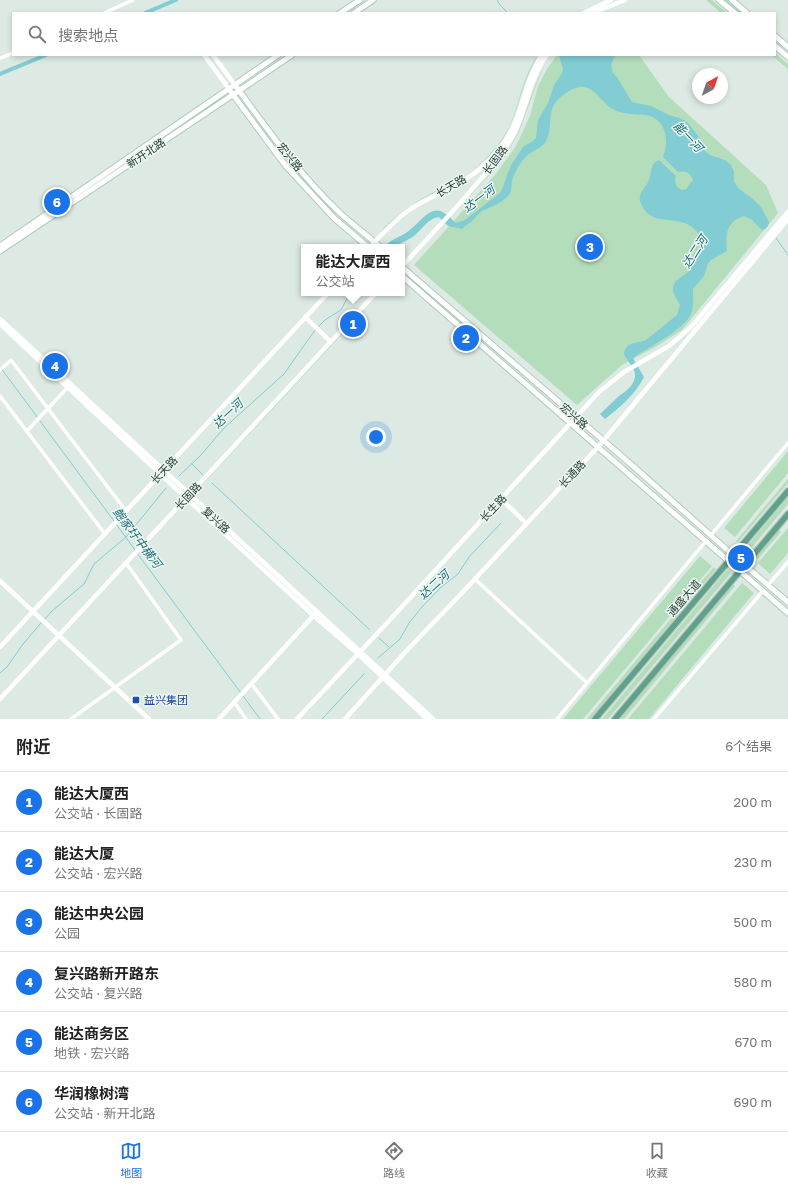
<!DOCTYPE html>
<html lang="zh">
<head>
<meta charset="utf-8">
<style>
	:root { --surface:#fff; --page:#f6f6f6; --text:#222; --muted:#767676; --line:#e0e0e0; --accent:#1a73e8 }
	body { margin:0; font-family:"Golos Text","Noto Sans SC",sans-serif; background:var(--page); color:var(--text) }
	.compass { position:absolute; left:692px; top:68px; width:36px; height:36px; border-radius:50%; background:var(--surface); box-shadow:0 2px 6px #0003; rotate:40deg }
	.you { position:absolute; left:376px; top:437px; width:14px; height:14px; margin:-10px; border:3px solid #fff; border-radius:50%; background:#1a73e8; box-shadow:0 0 0 6px #1a73e833 }
	.badge { display:grid; place-items:center; width:26px; height:26px; border-radius:50%; background:var(--accent); color:#fff; font-size:13px; font-weight:700 }
	.pin { position:absolute; translate:-50% -50%; border:2px solid #fff; box-shadow:0 1px 4px #0006 }
	.popup { position:absolute; left:301px; top:244px; width:104px; height:52px; box-sizing:border-box; display:grid; place-content:center; border-radius:0px; background:var(--surface); filter:drop-shadow(0 1px 3px #0005); font-size:13px; white-space:nowrap; color:var(--muted) }
	.popup b { font-size:15px; color:var(--text) }
	.popup::after { content:''; position:absolute; left:50%; top:100%; margin-left:-8px; border:8px solid transparent; border-top-color:var(--surface) }
	.list { margin:0; padding:0; list-style:none }
	h2 { display:flex; justify-content:space-between; align-items:center; height:52px; margin:0; padding:0 16px; font-size:17px }
	h2 small { font-size:13px; font-weight:400; color:var(--muted) }
	.list li { display:grid; grid-template-columns:26px 1fr auto; gap:12px; align-items:center; box-sizing:border-box; height:60px; padding:0 16px; border-top:1px solid var(--line) }
	.list b { display:block; font-size:15px; white-space:nowrap }
	.list p { margin:0; font-size:13px; white-space:nowrap; color:var(--muted) }
	.list em { font-size:13px; font-style:normal; color:var(--muted) }
	.icon { flex:none; width:22px; height:22px; fill:none; stroke:currentColor; stroke-width:2; stroke-linecap:round; stroke-linejoin:round }
	.map { position:relative; flex:none; width:788px; height:719px; overflow:hidden }
	.search { position:absolute; background:var(--surface); box-shadow:0 2px 6px #0003; left:12px; right:12px; top:12px; height:44px; display:flex; align-items:center; gap:10px; box-sizing:border-box; padding:0 14px; border-radius:0px; color:var(--muted); font-size:15px }
	.sheet { height:412px; background:var(--surface) }
	nav { display:flex; justify-content:space-around; align-items:center; box-sizing:border-box; height:56px; border-top:1px solid var(--line); background:var(--surface); font-size:11px; color:var(--muted) }
	nav a { display:grid; justify-items:center; gap:2px }
	nav .on { color:var(--accent) }
	.map>svg:first-child { display:block }
	.green { fill:#b4ddbc }
	.water { fill:#81cdd3 }
	.lines { fill:none; stroke-linecap:round; stroke-linejoin:round }
	.stream { stroke:#81cdd3; stroke-width:1 }
	.canal { stroke:#81cdd3; stroke-width:4 }
	.secondary-casing { stroke:#b0cabe; stroke-width:7 }
	.primary-casing { stroke:#bcc4c1; stroke-width:8 }
	.minor { stroke:#fff; stroke-width:3.5 }
	.tertiary { stroke:#fff; stroke-width:4.5 }
	.secondary { stroke:#fff; stroke-width:5 }
	.primary { stroke:#5fa28b; stroke-width:5.5 }
	.transit-dot { fill:#1a4fb4; stroke:#edf6f1; stroke-width:1.5 }
	.labels { text-anchor:middle; stroke-width:3; stroke-linejoin:round; paint-order:stroke }
	.street-label { font-size:11px; fill:#1e3a30; stroke:#edf6f1 }
	.transit-label { font-size:11px; fill:#164399; stroke:#edf6f1; text-anchor:start }
	.water-label { font-size:12px; font-style:italic; fill:#166f77; stroke:#edf6f1 }
</style>
</head>
<body>
<div class="map">
<svg width="788" height="719" viewBox="0 0 788 719">
	<rect width="100%" height="100%" fill="#ddeae3"/>
	<path class="green" d="M706,0H712L727,13H721Z
		M723,0H729L745,13H739Z
		M775,53L788,64V69L771,55H775Z
		M539,55C519,84 519,121 496,149C471,177 445,184 415,203C402,212 391,222 380,233C384,226 393,219 400,214C427,194 463,182 487,157C497,147 506,135 511,122C519,104 525,68 539,55Z
		M551,55L544,66L537,83L519,132L505,157L494,170L413,258L494,169C503,157 513,144 519,130C529,104 535,78 551,55Z
		M557,55H639L669,97L766,185L778,213L682,330L657,346L622,365L577,405L414,265L495,175L516,146L530,116L538,86L547,69Z
		M379,293L358,317L200,487H199Z
		M788,451V473L735,537L724,528Z
		M788,479V483L738,542L736,541Z
		M788,497V504L749,551L745,549Z
		M788,528V553L770,574L758,563Z
		M778,530L781,532L758,559L756,557Z
		M700,556L712,566L583,719H563Z
		M714,567L716,569L701,587L698,585Z
		M727,570L731,573L608,719H602Z
		M742,583L754,593L649,719H628Z
		M733,584L735,586L624,719H620Z
		M679,609L681,611L590,719H587Z"/>
	<path class="water" d="M559,55H615L611,65L613,73L617,77L632,102L651,106L669,115L682,119L688,123L699,137L706,152L710,155L725,160L731,165L734,172V181L738,188L754,200L761,207L769,222C769,226 766,229 762,230L752,220L744,216C725,223 726,234 727,251L711,260L708,264L704,276L693,289C693,298 694,306 691,314C685,329 647,348 633,358L644,377C635,395 620,407 605,419L600,414L620,395C624,393 627,390 630,387C642,372 630,367 624,354C626,341 636,344 646,340L677,315L680,305C678,300 674,296 673,291C672,279 684,277 690,270C693,266 703,243 701,239C700,235 697,232 694,229C679,214 655,227 643,208C641,204 639,200 640,196C641,190 647,186 649,180C652,172 650,163 659,160L676,176L675,181L677,187L682,190L686,189L693,180C691,173 686,170 678,172L663,157C669,143 667,122 650,116C637,113 623,116 611,108C602,102 594,87 583,87C575,87 572,89 566,93C543,107 555,124 546,141C542,149 529,151 523,160C518,166 514,174 512,181C511,185 512,190 510,193C504,203 492,206 482,211C478,214 475,218 471,222C468,224 465,226 462,229L448,226L439,217C426,219 422,231 411,238C405,242 399,243 393,247L387,244C395,237 404,236 411,229C420,222 432,204 444,213C449,215 452,220 456,223L465,220L501,192L511,165L524,146L533,141L536,138L538,120L548,103L554,85L562,73L563,69Z"/>
	<g class="lines">
		<path class="stream" d="M497,0L500,5L508,13
			M776,238L788,255
			M318,327L325,320L341,310L350,293
			M0,367L38,418
			M40,421L114,521
			M192,464L203,475
			M179,476L201,455L224,428L284,374L308,340L316,329
			M212,483L370,630
			M116,524L135,550
			M137,553L241,693
			M45,619L52,611L84,584L94,564L126,537L166,488
			M379,638L389,647
			M378,658L400,639L409,623L422,607L440,588L458,574L469,557L501,523
			M0,673L7,667L23,644L41,623
			M243,696L260,719
			M322,719L364,674"/>
		<path class="canal" d="M145,13L176,0
			M0,74L46,55"/>
		<defs>
			<path id="secondary" d="M719,0L735,13
				M732,0L747,13
				M340,13L360,0
				M354,13L373,0
				M775,36L788,47
				M775,46L788,57
				M235,85C267,129 300,175 340,213C353,225 367,235 380,247
				M231,92L285,165L334,218L368,247
				M0,246L278,55
				M0,251L292,55
				M402,267L633,466L734,556L788,602
				M402,276L788,613"/>
			<path id="primary" d="M595,719L788,491
				M615,719L788,514"/>
		</defs>
		<use href="#secondary" class="secondary-casing"/>
		<use href="#primary" class="primary-casing"/>
		<path class="minor" d="M104,13L133,0
			M0,58L13,53
			M0,370L11,360L126,511
			M0,396L105,534
			M27,431L68,387
			M711,535L788,443
			M475,579L587,683
			M768,585L788,562
			M251,683L278,719
			M234,702L246,719
			M71,719L181,640L126,563
			M557,719L706,541
			M654,719L763,591"/>
		<path class="tertiary" d="M584,13L611,0
			M593,13L625,0
			M204,55L229,89
			M213,55L235,85
			M370,247C383,233 396,219 412,208C437,192 469,183 489,160C499,150 508,138 514,125C524,102 527,77 542,55
			M402,266C422,245 442,223 462,201C479,181 497,162 511,139C527,113 528,80 547,55
			M305,317L331,342
			M0,319L433,719
			M0,324L186,498L314,616L357,653L427,719
			M501,499L526,523
			M0,581L149,719
			M0,647L328,293
			M0,699L376,293
			M219,719L315,614
			M297,719L387,623L599,392L624,372L669,346L691,327L788,212
			M345,719L409,648L461,594L598,447L788,219"/>
		<use href="#secondary" class="secondary"/>
		<use href="#primary" class="primary"/>
	</g>
	<rect class="transit-dot" x="132" y="696" width="8" height="8" rx="2"/>
	<g class="labels">
		<g class="street-label">
			<text transform="translate(146 153) rotate(-34)" y="4">新开北路</text>
			<text transform="translate(290 157) rotate(51)" y="4">宏兴路</text>
			<text transform="translate(495 160) rotate(-53)" y="4">长固路</text>
			<text transform="translate(451 186) rotate(-30)" y="4">长天路</text>
			<text transform="translate(574 416) rotate(41)" y="4">宏兴路</text>
			<text transform="translate(164 470) rotate(-47)" y="4">长天路</text>
			<text transform="translate(572 474) rotate(-47)" y="4">长通路</text>
			<text transform="translate(188 496) rotate(-47)" y="4">长固路</text>
			<text transform="translate(493 508) rotate(-47)" y="4">长生路</text>
			<text transform="translate(216 520) rotate(43)" y="4">复兴路</text>
			<text transform="translate(684 598) rotate(-49)" y="4">通盛大道</text>
		</g>
		<g class="transit-label">
			<text x="144" y="704">益兴集团</text>
		</g>
		<g class="water-label">
			<text transform="translate(688 137) rotate(47)" y="4">能一河</text>
			<text transform="translate(479 199) rotate(-37)" y="4">达一河</text>
			<text transform="translate(695 252) rotate(-57)" y="4">达二河</text>
			<text transform="translate(228 414) rotate(-43)" y="4">达一河</text>
			<text transform="translate(137 538) rotate(53)" y="4">鲍家圩中横河</text>
			<text transform="translate(434 585) rotate(-42)" y="4">达二河</text>
		</g>
	</g>
</svg>
<svg class="compass" viewBox="-18 -18 36 36"><path d="M0-13l5 13h-10z" fill="#e53935"/><path d="M0 13l5-13h-10z" fill="#767676"/></svg>
<div class="you"></div>
<div class="pin badge" style="left:353px;top:324px">1</div>
<div class="popup"><b>能达大厦西</b>公交站</div>
<div class="pin badge" style="left:466px;top:338px">2</div>
<div class="pin badge" style="left:590px;top:247px">3</div>
<div class="pin badge" style="left:55px;top:366px">4</div>
<div class="pin badge" style="left:741px;top:558px">5</div>
<div class="pin badge" style="left:57px;top:202px">6</div>
<div class="search"><svg class="icon" aria-label="search" viewBox="0 0 24 24"><circle cx="10" cy="10" r="6"/><path d="M15 15l6 6"/></svg>搜索地点</div>
</div>
<section class="sheet">
<h2>附近<small>6个结果</small></h2>
<ul class="list">
<li><span class="badge">1</span><div><b>能达大厦西</b><p>公交站 · 长固路</p></div><em>200 m</em></li>
<li><span class="badge">2</span><div><b>能达大厦</b><p>公交站 · 宏兴路</p></div><em>230 m</em></li>
<li><span class="badge">3</span><div><b>能达中央公园</b><p>公园</p></div><em>500 m</em></li>
<li><span class="badge">4</span><div><b>复兴路新开路东</b><p>公交站 · 复兴路</p></div><em>580 m</em></li>
<li><span class="badge">5</span><div><b>能达商务区</b><p>地铁 · 宏兴路</p></div><em>670 m</em></li>
<li><span class="badge">6</span><div><b>华润橡树湾</b><p>公交站 · 新开北路</p></div><em>690 m</em></li>
</ul>
</section>
<nav>
<a class="on"><svg class="icon" aria-label="map" viewBox="0 0 24 24"><path d="M3 6l6-2 6 2 6-2v14l-6 2-6-2-6 2zM9 4v14M15 6v14"/></svg>地图</a>
<a><svg class="icon" aria-label="directions" viewBox="0 0 24 24"><path d="M12 3l9 9-9 9-9-9zM9 14v-3h6M13 9l2 2-2 2"/></svg>路线</a>
<a><svg class="icon" aria-label="saved" viewBox="0 0 24 24"><path d="M7 4h10v16l-5-4-5 4z"/></svg>收藏</a>
</nav>
</body>
</html>
